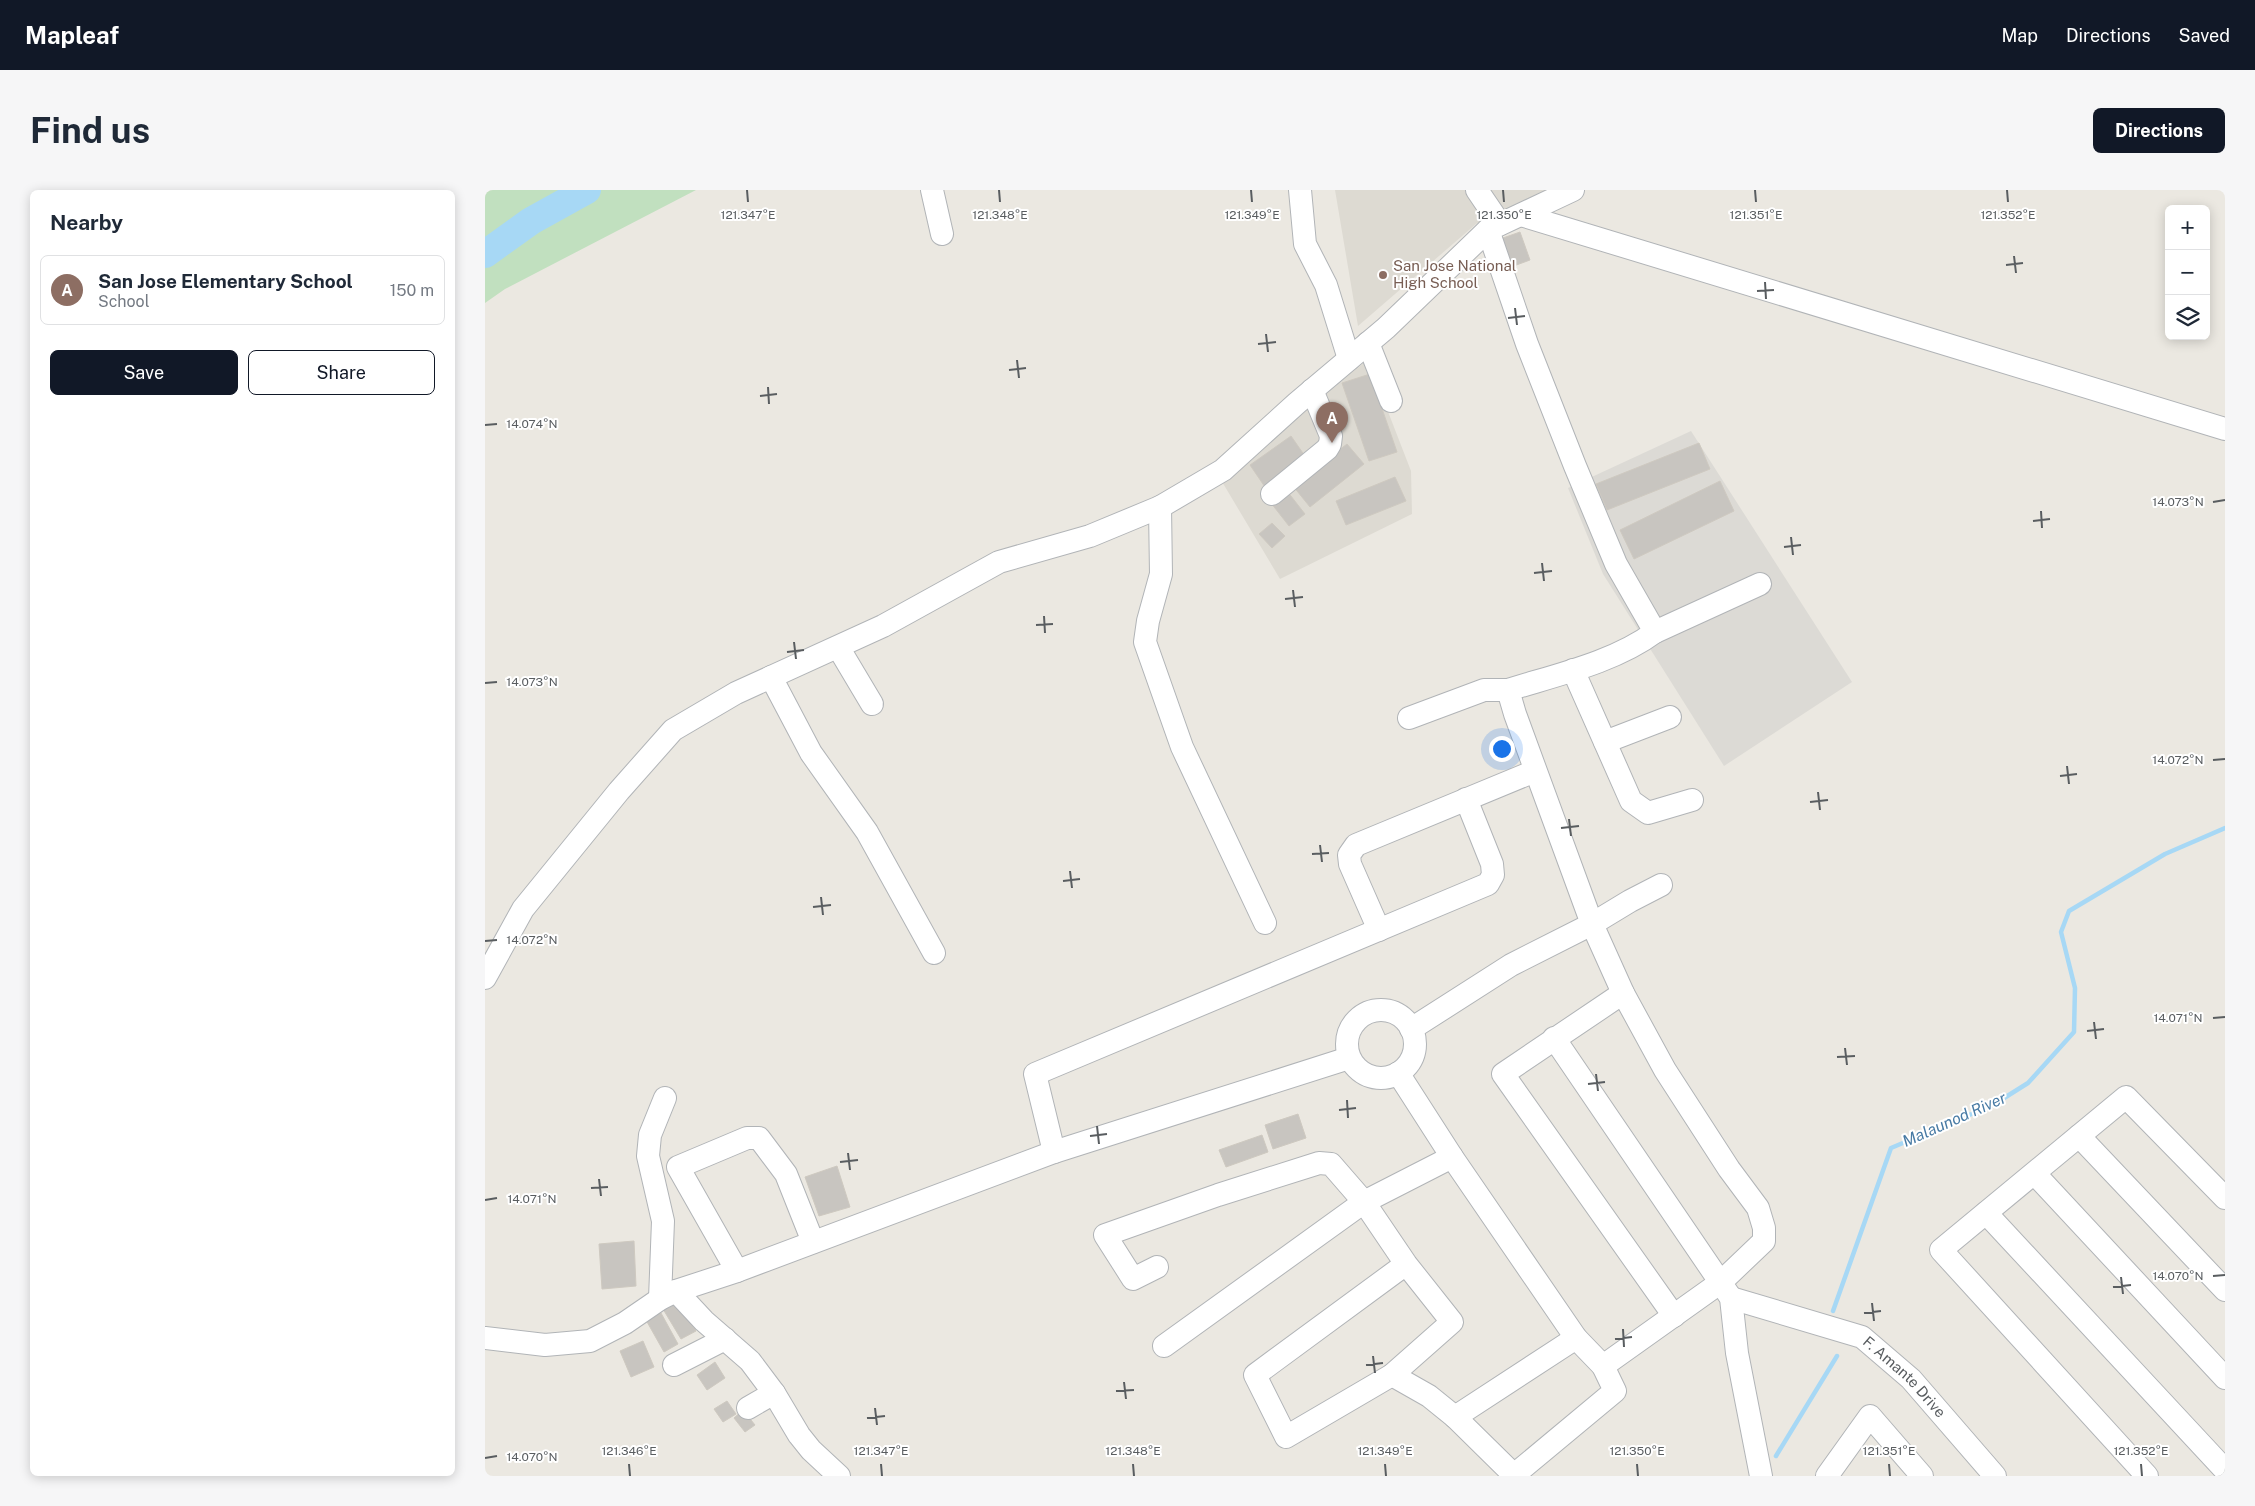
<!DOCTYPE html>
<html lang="en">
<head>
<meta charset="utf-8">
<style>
	:root { --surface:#fff; --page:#f6f6f7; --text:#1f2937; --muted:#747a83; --line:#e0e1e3; --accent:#111827 }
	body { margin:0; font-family:"Public Sans",sans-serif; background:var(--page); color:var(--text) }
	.controls { position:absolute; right:15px; top:15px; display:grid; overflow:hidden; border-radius:8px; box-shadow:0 2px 12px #0003 }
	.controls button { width:45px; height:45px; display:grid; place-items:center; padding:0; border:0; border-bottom:1px solid var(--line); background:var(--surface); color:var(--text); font:25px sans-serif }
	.you { position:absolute; left:1016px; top:558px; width:18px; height:18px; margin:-12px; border:4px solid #fff; border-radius:50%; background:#1a73e8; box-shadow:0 0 0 8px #1a73e833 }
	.badge { display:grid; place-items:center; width:32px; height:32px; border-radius:50%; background:var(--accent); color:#fff; font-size:16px; font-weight:700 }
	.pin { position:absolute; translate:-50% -41px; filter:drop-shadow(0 1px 2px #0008) }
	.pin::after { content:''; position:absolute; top:26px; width:18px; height:15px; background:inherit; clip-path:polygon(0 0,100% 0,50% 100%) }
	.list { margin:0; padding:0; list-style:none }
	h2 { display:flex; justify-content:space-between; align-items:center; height:65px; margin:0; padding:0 20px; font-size:21px }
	h2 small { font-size:16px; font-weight:400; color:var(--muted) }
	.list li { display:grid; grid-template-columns:32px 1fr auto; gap:15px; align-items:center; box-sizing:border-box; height:70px; margin:0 10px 10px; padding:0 10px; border:1px solid var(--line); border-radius:8px }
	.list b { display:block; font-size:19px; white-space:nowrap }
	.list p { margin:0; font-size:16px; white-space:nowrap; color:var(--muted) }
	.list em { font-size:16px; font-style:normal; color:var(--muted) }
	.actions { display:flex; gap:10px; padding:15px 20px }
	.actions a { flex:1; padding:11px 0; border:1px solid var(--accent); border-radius:8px; text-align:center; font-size:18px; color:var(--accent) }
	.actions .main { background:var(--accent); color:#fff }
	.icon { flex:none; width:28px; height:28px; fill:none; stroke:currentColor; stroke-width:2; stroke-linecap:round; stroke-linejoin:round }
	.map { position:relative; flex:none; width:1740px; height:1286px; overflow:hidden; border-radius:8px }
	header { display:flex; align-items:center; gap:30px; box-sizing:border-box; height:70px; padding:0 25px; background:var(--accent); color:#fff }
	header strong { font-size:24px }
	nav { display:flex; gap:28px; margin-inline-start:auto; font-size:18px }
	.intro { display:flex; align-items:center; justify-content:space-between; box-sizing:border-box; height:120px; padding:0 30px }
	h1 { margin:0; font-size:35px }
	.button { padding:12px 22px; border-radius:8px; background:var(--accent); color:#fff; font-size:18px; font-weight:700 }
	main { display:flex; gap:30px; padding:0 30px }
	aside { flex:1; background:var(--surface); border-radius:8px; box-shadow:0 2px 12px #0003 }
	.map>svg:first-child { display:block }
	.industrial { fill:#dcdad5 }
	.education { fill:#dddad2 }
	.green { fill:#c1e0bf }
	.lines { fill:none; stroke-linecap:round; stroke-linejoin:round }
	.stream { stroke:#a7d8f5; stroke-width:4.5 }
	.river { stroke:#a7d8f5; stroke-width:28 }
	.building { fill:#c8c5c0; stroke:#cec9c0 }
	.minor-casing { stroke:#b1b4b7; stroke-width:24 }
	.minor { stroke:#fff; stroke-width:22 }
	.ticks { fill:none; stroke:#595d60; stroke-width:2 }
	.education-dot { fill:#8d6e63; stroke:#fff; stroke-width:2 }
	.labels { text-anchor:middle; stroke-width:4; stroke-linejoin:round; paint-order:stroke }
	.education-label { font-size:15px; fill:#785e54; stroke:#fff; text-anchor:start }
	.street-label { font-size:15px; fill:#595d60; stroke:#fff }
	.water-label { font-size:16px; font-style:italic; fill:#477aa4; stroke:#fff }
	.ticks-label { font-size:12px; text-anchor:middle; fill:#595d60; stroke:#fff; stroke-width:4; stroke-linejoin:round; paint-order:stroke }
</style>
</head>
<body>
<header>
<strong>Mapleaf</strong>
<nav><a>Map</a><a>Directions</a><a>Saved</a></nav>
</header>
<div class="intro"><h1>Find us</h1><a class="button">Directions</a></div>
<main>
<aside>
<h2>Nearby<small></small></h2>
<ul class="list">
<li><span class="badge" style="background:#8d6e63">A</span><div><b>San Jose Elementary School</b><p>School</p></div><em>150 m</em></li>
</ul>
<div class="actions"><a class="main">Save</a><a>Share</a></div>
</aside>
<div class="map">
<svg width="1740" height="1286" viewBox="0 0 1740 1286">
	<rect width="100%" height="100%" fill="#ebe8e1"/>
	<path class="industrial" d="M1206,241L1367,492L1239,576L1118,384L1083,298Z"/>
	<path class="education" d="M850,0H1062L991,34L873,136Z
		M883,170L926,281L927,324L795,389L736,290L811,224Z"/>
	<path class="green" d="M0,0H211L20,99L0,113Z"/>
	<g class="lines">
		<path class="stream" d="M1348,1121L1406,958L1508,915L1543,893L1589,842L1590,798L1576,742L1584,721L1680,664L1740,638
			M1291,1266L1352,1166"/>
		<path class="river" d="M0,64L46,31L102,0"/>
	</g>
	<path class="building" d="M1035,42L1045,70L1026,77L1015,49Z
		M885,184L912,262L884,271L857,193Z
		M806,246L822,269L780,297L765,275Z
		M1214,253L1225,279L1122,320L1111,294Z
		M862,254L879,274L825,317L808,296Z
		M910,287L921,311L861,335L851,311Z
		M1235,291L1249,321L1149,369L1135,340Z
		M802,301L820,324L804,336L786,313Z
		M787,333L800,346L787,358L774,344Z
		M813,924L821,948L788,959L780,935Z
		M777,945L783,962L741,977L734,960Z
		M352,976L365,1017L334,1026L320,987Z
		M149,1051L151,1096L117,1099L114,1054Z
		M193,1111L211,1141L196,1149L178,1119Z
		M176,1123L193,1154L179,1162L161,1130Z
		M158,1151L169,1177L146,1187L135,1161Z
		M230,1172L240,1188L222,1200L212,1185Z
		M242,1211L251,1224L238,1232L229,1219Z
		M258,1220L270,1235L260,1242L249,1228Z"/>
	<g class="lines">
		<defs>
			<g id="minor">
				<path d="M447,0L457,44"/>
				<path d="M815,0L820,54L841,95L864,169"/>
				<path d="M992,0L1015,34"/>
				<path d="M1036,25L1740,239"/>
				<path d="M1003,40L1042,154L1090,276L1131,374L1170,442C1130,472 1071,485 1023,500"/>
				<path d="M883,153L906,211"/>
				<path d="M787,304L842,259L845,254L846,246L827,200"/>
				<path d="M675,317L676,384L663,431L660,452L697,557L780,733"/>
				<path d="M1170,442L1275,394"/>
				<path d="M353,457L387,514"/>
				<path d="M1088,480L1146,611L1163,623L1207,610"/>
				<path d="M286,487L326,563L382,642L449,763"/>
				<path d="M1120,552L1185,527"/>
				<path d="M894,740L865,674L864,665L871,655L1050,581"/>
				<path d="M0,788L38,719L134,601L188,540L251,503L398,436L514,372L605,346L675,317L738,280L812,213L901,138L1003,40L1088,0"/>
				<path d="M1138,803L1018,884L1189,1126"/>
				<circle cx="896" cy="854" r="34"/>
				<path d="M926,839L1026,775L1107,734L1145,711L1176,695"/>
				<path d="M1069,848L1246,1108L1252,1163L1276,1286"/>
				<path d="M913,883L967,967L1091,1148L1118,1176"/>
				<path d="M1594,946L1740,1100"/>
				<path d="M569,962L550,884L1003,694L1008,685L1007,674L981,609"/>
				<path d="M1550,984L1740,1188"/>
				<path d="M1501,1023L1740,1280"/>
				<path d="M672,1077L648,1089L620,1045L733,1005L834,973L846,974L879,1012L921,1074L967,1132L907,1185L801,1247L770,1185L921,1074"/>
				<path d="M252,1081L193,977L262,948H274L301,984L328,1052"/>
				<path d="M191,1101L219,1131L265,1171L289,1203L314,1245L326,1260L354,1286"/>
				<path id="s1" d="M1246,1108L1377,1147L1426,1189L1510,1286"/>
				<path d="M175,1109L178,1031L163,966L165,945L180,908"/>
				<path d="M0,1148L60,1155L105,1151L140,1133L175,1109L191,1101L252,1081L569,962L864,868"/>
				<path d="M679,1156L879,1012L967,967"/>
				<path d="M189,1175L240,1149"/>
				<path d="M907,1185L944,1206L970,1227L1029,1285L1130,1201L1118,1176L1236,1092L1279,1051V1038L1273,1018L1244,979L1180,880L1138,803L1107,734L1030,524L1023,500H999L924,528"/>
				<path d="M263,1218L289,1203"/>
				<path d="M970,1227L1091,1148"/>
				<path d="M1342,1286L1385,1226L1437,1286"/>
				<path d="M1662,1286L1456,1060L1641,907L1740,1008"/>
			</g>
		</defs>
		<use href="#minor" class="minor-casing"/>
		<use href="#minor" class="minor"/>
	</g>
	<path class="ticks" d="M262,0L263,12M514,0L515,12M766,0L767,12M1018,0L1019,12M1270,0L1271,12M1522,0L1523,12M1529,66L1531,83M1521,75L1538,73M1280,92L1281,109M1272,101L1289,100M1030,118L1032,135M1023,128L1040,126M781,144L783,162M773,154L791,152M532,170L534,188M524,180L541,178M283,197L284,214M275,206L292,204M0,235L12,234M1728,312L1740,310M1556,321L1557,338M1548,331L1565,329M1306,347L1308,365M1299,357L1316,355M1057,373L1059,391M1049,383L1067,381M808,400L810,417M800,409L818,407M559,426L560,443M551,435L568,434M309,452L311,469M302,462L319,460M0,493L12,492M1728,570L1740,569M1582,576L1584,594M1575,586L1592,584M1333,602L1335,620M1325,612L1343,610M1084,629L1086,646M1076,638L1094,636M835,655L837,672M827,664L844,663M585,681L587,698M578,691L595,689M336,707L338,725M328,717L346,715M0,751L12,750M1728,828L1740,827M1609,832L1611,849M1602,841L1619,839M1360,858L1362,875M1352,867L1370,866M1111,884L1113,901M1103,894L1120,892M862,910L863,928M854,920L871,918M612,936L614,954M605,946L622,944M363,963L365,980M355,972L373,970M114,989L116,1006M106,998L123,997M0,1010L12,1008M1728,1086L1740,1085M1636,1087L1638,1104M1628,1097L1646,1095M1387,1113L1389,1131M1379,1123L1396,1121M1138,1139L1139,1157M1130,1149L1147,1147M888,1166L890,1183M881,1175L898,1173M639,1192L641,1209M631,1201L649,1200M390,1218L392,1235M382,1228L400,1226M0,1268L12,1266M144,1274L145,1286M396,1274L397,1286M648,1274L649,1286M900,1274L901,1286M1152,1274L1153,1286M1404,1274L1405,1286M1656,1274L1657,1286"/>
	<circle class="education-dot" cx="898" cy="85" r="5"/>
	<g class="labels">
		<g class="education-label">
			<text x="908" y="81">San Jose National<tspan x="908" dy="17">High School</tspan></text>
		</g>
		<g class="street-label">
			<text dy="5" stroke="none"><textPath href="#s1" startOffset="195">F. Amante Drive</textPath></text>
		</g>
		<g class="water-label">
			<text transform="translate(1469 929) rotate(-24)" y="6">Malaunod River</text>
		</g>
	</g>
	<g class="ticks-label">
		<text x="263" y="29">121.347°E</text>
		<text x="515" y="29">121.348°E</text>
		<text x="767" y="29">121.349°E</text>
		<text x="1019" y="29">121.350°E</text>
		<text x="1271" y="29">121.351°E</text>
		<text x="1523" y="29">121.352°E</text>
		<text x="47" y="238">14.074°N</text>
		<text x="1693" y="316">14.073°N</text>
		<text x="47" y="496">14.073°N</text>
		<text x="1693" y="574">14.072°N</text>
		<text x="47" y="754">14.072°N</text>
		<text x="1693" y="832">14.071°N</text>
		<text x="47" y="1013">14.071°N</text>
		<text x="1693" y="1090">14.070°N</text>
		<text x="144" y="1265">121.346°E</text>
		<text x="396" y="1265">121.347°E</text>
		<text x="648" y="1265">121.348°E</text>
		<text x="900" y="1265">121.349°E</text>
		<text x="1152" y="1265">121.350°E</text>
		<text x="1404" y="1265">121.351°E</text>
		<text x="1656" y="1265">121.352°E</text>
		<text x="47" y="1271">14.070°N</text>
	</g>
</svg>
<div class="controls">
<button>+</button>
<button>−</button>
<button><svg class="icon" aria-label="layers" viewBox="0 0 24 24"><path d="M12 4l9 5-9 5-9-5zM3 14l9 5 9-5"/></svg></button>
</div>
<div class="you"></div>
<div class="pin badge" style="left:847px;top:253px;background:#8d6e63">A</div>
</div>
</main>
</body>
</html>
